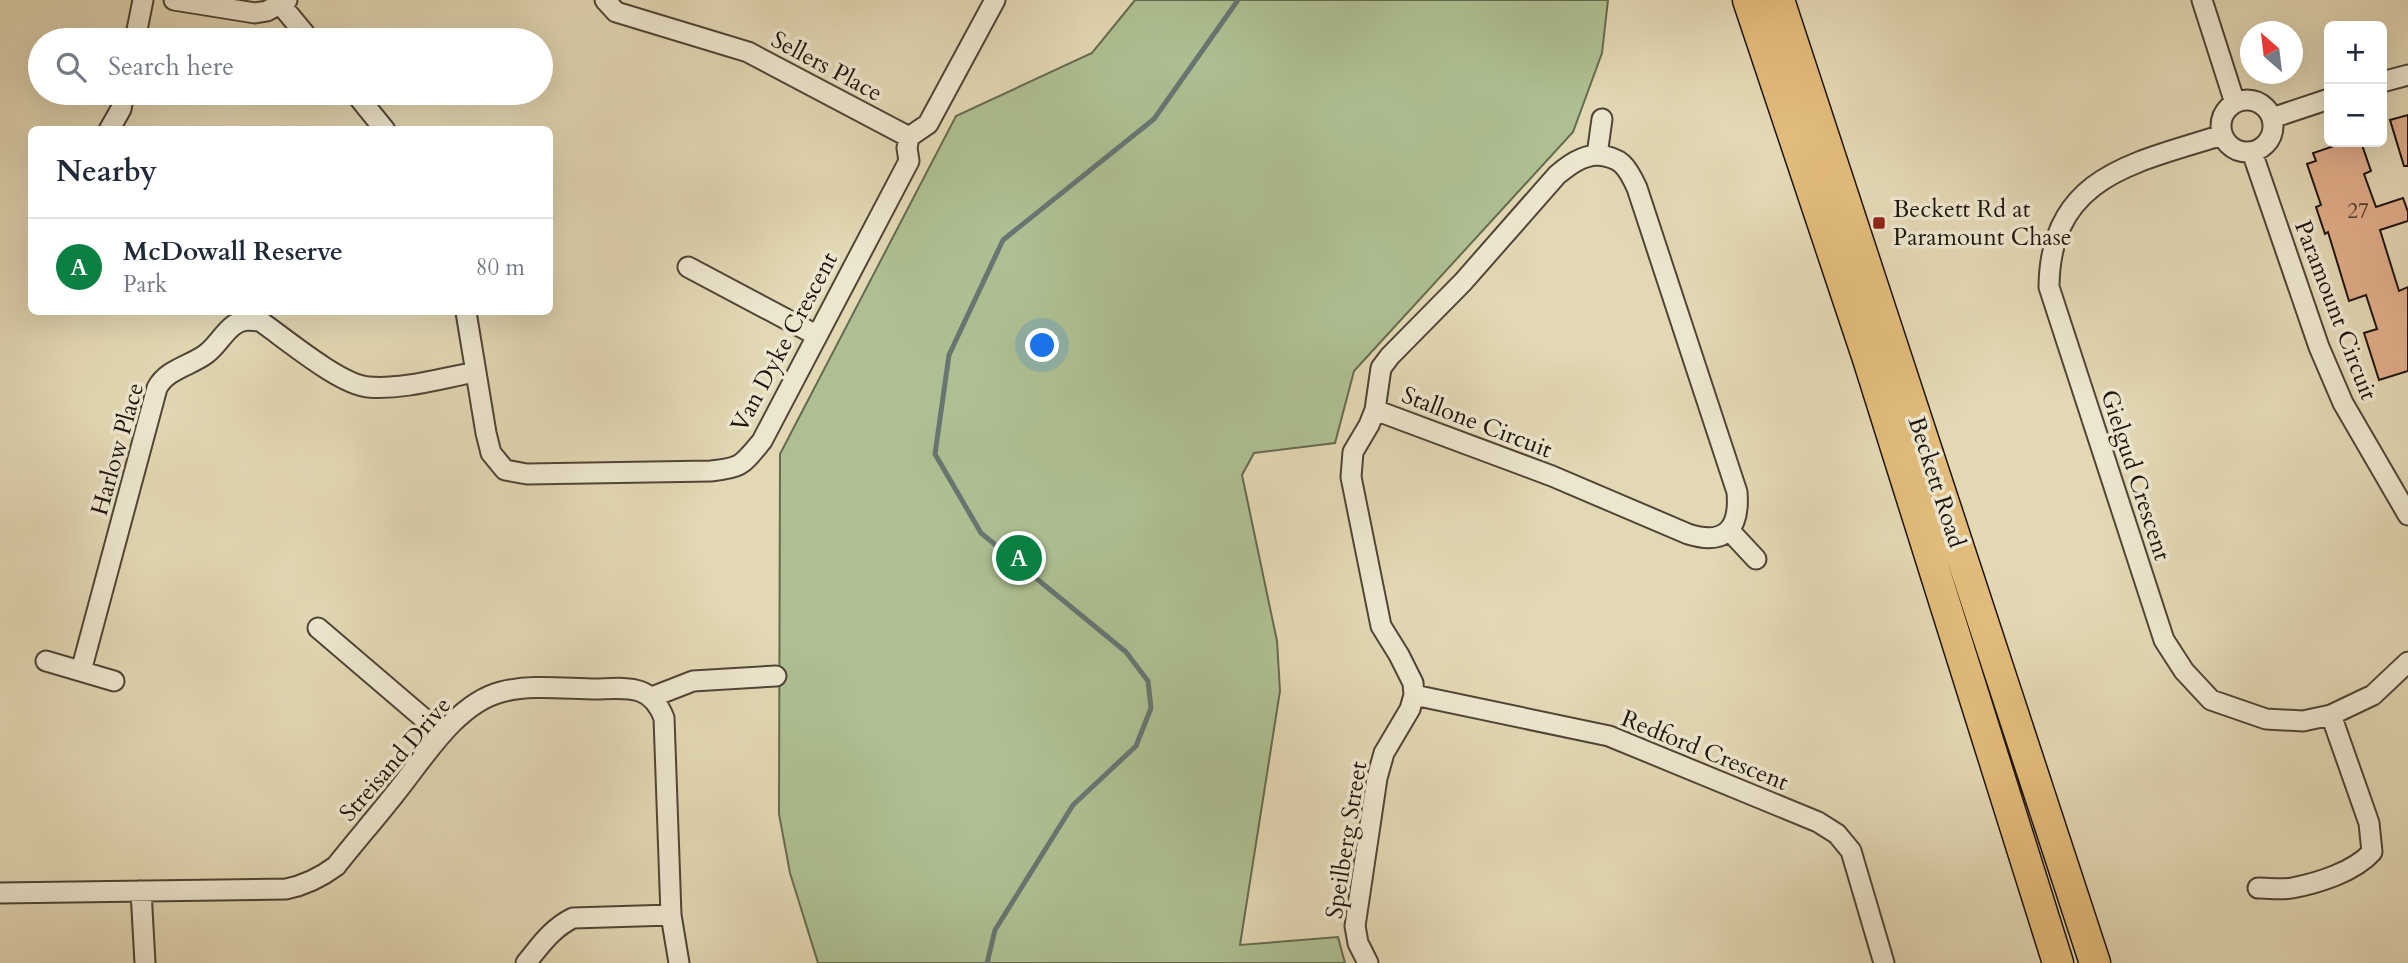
<!DOCTYPE html>
<html lang="en">
<head>
<meta charset="utf-8">
<style>
	:root { --surface:#fff; --page:#f2f2f3; --text:#1f2937; --muted:#747a83; --line:#e0e1e3; --accent:#0b8043 }
	body { margin:0; font-family:Cardo,serif; background:var(--page); color:var(--text) }
	.controls { position:absolute; right:21px; top:21px; display:grid; overflow:hidden; border-radius:10px; box-shadow:0 7px 28px #0002 }
	.controls button { width:63px; height:63px; display:grid; place-items:center; padding:0; border:0; border-bottom:2px solid var(--line); background:var(--surface); color:var(--text); font:35px sans-serif }
	.compass { position:absolute; left:2240px; top:21px; width:63px; height:63px; border-radius:50%; background:var(--surface); box-shadow:0 7px 28px #0002; rotate:332deg }
	.you { position:absolute; left:1043px; top:346px; width:24px; height:24px; margin:-18px; border:5px solid #fff; border-radius:50%; background:#1a73e8; box-shadow:0 0 0 10px #1a73e833 }
	.badge { display:grid; place-items:center; width:46px; height:46px; border-radius:50%; background:var(--accent); color:#fff; font-size:23px; font-weight:700 }
	.pin { position:absolute; translate:-50% -50%; border:4px solid #fff; box-shadow:0 2px 7px #0006 }
	.list { margin:0; padding:0; list-style:none }
	h2 { display:flex; justify-content:space-between; align-items:center; height:91px; margin:0; padding:0 28px; font-size:30px }
	h2 small { font-size:23px; font-weight:400; color:var(--muted) }
	.list li { display:grid; grid-template-columns:46px 1fr auto; gap:21px; align-items:center; box-sizing:border-box; height:98px; padding:0 28px; border-top:2px solid var(--line) }
	.list b { display:block; font-size:26px; white-space:nowrap }
	.list p { margin:0; font-size:23px; white-space:nowrap; color:var(--muted) }
	.list em { font-size:23px; font-style:normal; color:var(--muted) }
	.icon { flex:none; width:38px; height:38px; fill:none; stroke:currentColor; stroke-width:2; stroke-linecap:round; stroke-linejoin:round }
	.map { position:relative; flex:none; width:2408px; height:963px; overflow:hidden }
	.search { position:absolute; background:var(--surface); box-shadow:0 7px 28px #0002; left:28px; top:28px; width:525px; height:77px; display:flex; align-items:center; gap:18px; box-sizing:border-box; padding:0 24px; border-radius:38px; color:var(--muted); font-size:26px }
	.panel { position:absolute; background:var(--surface); box-shadow:0 7px 28px #0002; left:28px; top:126px; width:525px; height:189px; border-radius:10px }
	.map>svg:first-child { display:block }
	.green { fill:#aec092; stroke:#666a50; stroke-width:2 }
	.lines { fill:none; stroke-linecap:round; stroke-linejoin:round }
	.stream { stroke:#677672; stroke-width:5 }
	.building { fill:#e0ad8a; stroke:#1f140d; stroke-width:2 }
	.street-casing { stroke:#504537; stroke-width:23 }
	.primary-casing { stroke:#1f140d; stroke-width:33 }
	.street { stroke:#ede6ce; stroke-width:19 }
	.primary { stroke:#e2bc7a; stroke-width:30 }
	.poi-dot { fill:#8f2418; stroke:#ede6ce; stroke-width:2.5 }
	.labels { text-anchor:middle; stroke-width:7; stroke-linejoin:round; paint-order:stroke }
	.number-label { font-size:21px; fill:#4f3a2c }
	.street-label { font-size:24px; fill:#1f140d; stroke:#ede6ce }
	.poi-label { font-size:24px; fill:#1f140d; stroke:#ede6ce; text-anchor:start }
</style>
</head>
<body>
<div class="map">
<svg width="2408" height="963" viewBox="0 0 2408 963">
	<rect width="100%" height="100%" fill="#e3d8b4"/>
	<filter id="stains"><feTurbulence type="fractalNoise" baseFrequency=".00286" numOctaves="4"/><feColorMatrix values="0 0 0 0 .2 0 0 0 0 .09 0 0 0 0 .02 0 0 0 .5 -.17"/></filter>
	<radialGradient id="worn" r=".72"><stop offset=".6" stop-color="#630" stop-opacity="0"/><stop offset="1" stop-color="#630" stop-opacity=".3"/></radialGradient>
	<path class="green" d="M1135,0H1608L1602,53L1573,132L1354,371L1335,443L1254,453L1242,475L1277,641L1280,691L1240,945L1338,937L1345,963H818L790,873L779,814L780,454L956,116L1092,53Z"/>
	<g class="lines">
		<path class="stream" d="M987,963L995,930L1073,805L1136,746L1151,708L1148,681L1126,652L981,533L935,454L949,355L1003,240L1154,119L1238,0"/>
	</g>
	<path class="building" d="M2408,115V166H2404L2390,120Z
		M2346,142H2361L2371,171L2364,174L2376,207L2403,198L2408,212V221L2380,230L2399,291L2408,287V371L2379,380L2364,333L2377,329L2366,295L2349,301L2328,232L2325,234L2316,207L2321,205L2307,164L2316,161L2313,153Z"/>
	<g class="lines">
		<defs>
			<path id="street" d="M174,0L255,13L267,11L287,0
				M605,0L616,12L748,52L909,137
				M2202,0L2235,103
				M281,5L310,40
				M135,40L143,0
				M2382,82L2408,75
				M355,93L385,130
				M2221 126a26 26 0 1 1 52 0a26 26 0 1 1-52 0Z
				M2272,118L2329,99
				M109,130L121,109L124,93
				M2222,135C2135,163 2050,175 2049,287L2164,640L2184,671L2211,700L2266,719L2303,721L2331,715L2373,695L2408,662
				M2252,152L2319,347L2343,403L2408,515
				M1597,155C1621,157 1627,166 1637,188L1737,492C1740,528 1726,546 1688,534L1552,476L1375,410L1381,368L1390,356L1463,282L1557,175C1569,165 1581,156 1597,155Z
				M1597,155L1602,119
				M688,267L816,335
				M466,312L486,433L491,453L505,470L527,474L711,471C742,468 742,465 762,441L909,161L907,148L909,137L928,124L995,0
				M1729,530L1756,559
				M318,628L442,734
				M46,661L114,681
				M81,671L157,388C167,369 190,366 206,354C217,346 223,333 234,325C243,319 250,320 260,321C286,339 339,384 368,387C403,390 442,378 476,372
				M1414,695L1609,736L1818,822L1837,834L1851,851L1884,963
				M652,697L693,681L776,676
				M2258,888C2269,888 2281,890 2292,888C2318,883 2354,872 2372,852L2369,823L2331,715
				M141,891L145,963
				M0,893L286,889C306,885 320,878 336,866C355,842 375,819 394,795C422,761 455,704 501,692C531,684 567,689 597,689C628,688 651,684 664,718L671,915L679,963
				M526,963C540,946 552,928 573,918L671,915
				M1368,963L1358,943L1355,926L1377,778L1384,753L1410,709L1414,695L1413,683L1399,655L1381,626L1351,477L1353,452L1369,425L1375,410"/>
			<path id="primary" d="M1748,0L1868,359L2058,963
				M1779,0L2095,963"/>
		</defs>
		<use href="#street" class="street-casing"/>
		<use href="#primary" class="primary-casing"/>
		<use href="#street" class="street"/>
		<use href="#primary" class="primary"/>
	</g>
	<rect class="poi-dot" x="1872" y="216" width="14" height="14" rx="3.5"/>
	<g class="labels">
		<g class="number-label">
			<text x="2358" y="218">27</text>
		</g>
		<g class="street-label">
			<text transform="translate(827 66) rotate(28)" y="8">Sellers Place</text>
			<text transform="translate(2336 310) rotate(69)" y="8">Paramount Circuit</text>
			<text transform="translate(784 342) rotate(-62)" y="8">Van Dyke Crescent</text>
			<text transform="translate(1477 422) rotate(21)" y="8">Stallone Circuit</text>
			<text transform="translate(117 449) rotate(-74)" y="8">Harlow Place</text>
			<text transform="translate(2136 475) rotate(72)" y="8">Gielgud Crescent</text>
			<text transform="translate(1937 482) rotate(72)" y="8">Beckett Road</text>
			<text transform="translate(1705 750) rotate(22)" y="8">Redford Crescent</text>
			<text transform="translate(395 759) rotate(-49)" y="8">Streisand Drive</text>
			<text transform="translate(1346 840) rotate(-81)" y="8">Speilberg Street</text>
		</g>
		<g class="poi-label">
			<text x="1893" y="217">Beckett Rd at<tspan x="1893" dy="28">Paramount Chase</tspan></text>
		</g>
	</g>
	<rect width="100%" height="100%" filter="url(#stains)"/>
	<rect width="100%" height="100%" fill="url(#worn)"/>
</svg>
<div class="controls">
<button>+</button>
<button>−</button>
</div>
<svg class="compass" viewBox="-18 -18 36 36"><path d="M0-13l5 13h-10z" fill="#e53935"/><path d="M0 13l5-13h-10z" fill="#747a83"/></svg>
<div class="you"></div>
<div class="pin badge" style="left:1019px;top:558px">A</div>
<div class="search"><svg class="icon" aria-label="search" viewBox="0 0 24 24"><circle cx="10" cy="10" r="6"/><path d="M15 15l6 6"/></svg>Search here</div>
<section class="panel">
<h2>Nearby<small></small></h2>
<ul class="list">
<li><span class="badge">A</span><div><b>McDowall Reserve</b><p>Park</p></div><em>80 m</em></li>
</ul>
</section>
</div>
</body>
</html>
